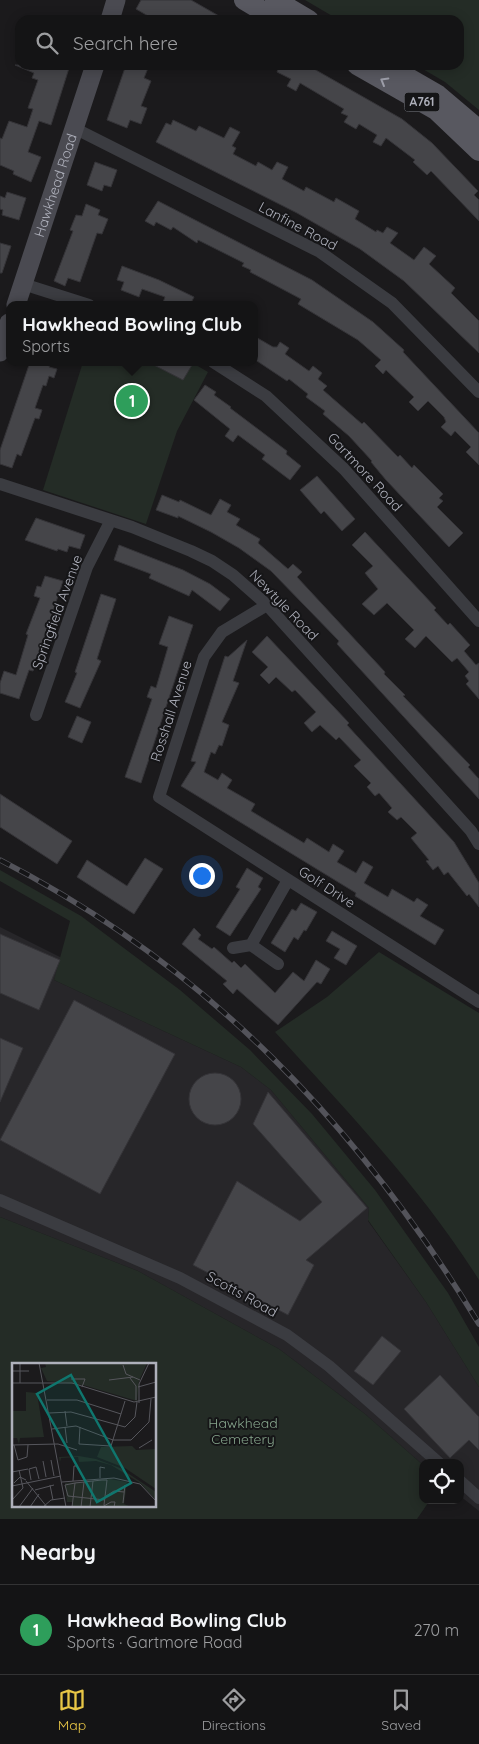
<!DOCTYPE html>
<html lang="en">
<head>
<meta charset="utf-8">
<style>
	:root { --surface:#141415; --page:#212122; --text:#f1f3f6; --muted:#9d9ea0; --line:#333334; --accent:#e8c646 }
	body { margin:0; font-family:Quicksand,sans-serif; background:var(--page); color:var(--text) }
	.controls { position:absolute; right:15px; bottom:15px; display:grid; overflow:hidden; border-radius:10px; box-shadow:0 2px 12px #0003 }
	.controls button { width:45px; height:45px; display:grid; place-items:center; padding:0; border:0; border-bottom:1px solid var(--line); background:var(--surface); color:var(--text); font:25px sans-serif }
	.you { position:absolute; left:201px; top:875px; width:18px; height:18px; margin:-12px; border:4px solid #fff; border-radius:50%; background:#1a73e8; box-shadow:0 0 0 8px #1a73e833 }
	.badge { display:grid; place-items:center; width:32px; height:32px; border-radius:50%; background:var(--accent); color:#fff; font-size:16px; font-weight:700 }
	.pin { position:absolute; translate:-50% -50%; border:2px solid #fff; box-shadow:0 1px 5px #0006 }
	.popup { position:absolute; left:6px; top:301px; width:252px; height:65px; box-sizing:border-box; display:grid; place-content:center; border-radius:10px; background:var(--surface); filter:drop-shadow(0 1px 4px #0005); font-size:16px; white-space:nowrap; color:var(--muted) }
	.popup b { font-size:19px; color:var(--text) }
	.popup::after { content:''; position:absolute; left:50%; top:100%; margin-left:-10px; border:10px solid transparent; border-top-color:var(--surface) }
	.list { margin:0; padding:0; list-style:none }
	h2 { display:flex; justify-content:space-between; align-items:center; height:65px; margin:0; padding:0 20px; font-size:21px }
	h2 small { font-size:16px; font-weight:400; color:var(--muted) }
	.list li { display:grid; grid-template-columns:32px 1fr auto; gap:15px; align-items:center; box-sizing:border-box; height:90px; padding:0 20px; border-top:1px solid var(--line) }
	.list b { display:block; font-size:19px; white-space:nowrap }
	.list p { margin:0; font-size:16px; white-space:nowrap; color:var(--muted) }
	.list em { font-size:16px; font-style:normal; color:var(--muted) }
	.icon { flex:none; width:28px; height:28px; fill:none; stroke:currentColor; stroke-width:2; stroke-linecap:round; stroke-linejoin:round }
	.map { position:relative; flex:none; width:479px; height:1519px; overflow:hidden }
	.search { position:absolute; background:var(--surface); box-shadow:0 2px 12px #0003; left:15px; right:15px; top:15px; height:55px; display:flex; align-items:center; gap:12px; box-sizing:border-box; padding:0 18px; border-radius:15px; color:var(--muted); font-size:19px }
	.sheet { height:155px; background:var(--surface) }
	nav { display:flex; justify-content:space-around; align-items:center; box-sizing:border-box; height:70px; border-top:1px solid var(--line); background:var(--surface); font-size:14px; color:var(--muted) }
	nav a { display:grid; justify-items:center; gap:2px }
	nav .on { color:var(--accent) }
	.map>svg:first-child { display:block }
	.built { fill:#272629 }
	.green { fill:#242c26; fill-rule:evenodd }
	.building { fill:#454549; stroke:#353438 }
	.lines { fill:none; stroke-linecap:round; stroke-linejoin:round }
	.street { stroke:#3b3c41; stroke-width:12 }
	.secondary { stroke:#4a4a51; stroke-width:19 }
	.primary { stroke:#585860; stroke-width:20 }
	.rail-casing { stroke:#53535a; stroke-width:5.5 }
	.rail { stroke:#151517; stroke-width:4; stroke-dasharray:11; stroke-linecap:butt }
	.oneway { stroke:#9d9ea9 }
	.labels { text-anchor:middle; stroke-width:4; stroke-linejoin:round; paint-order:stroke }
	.shield { fill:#151517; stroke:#80828a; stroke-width:1 }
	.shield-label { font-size:12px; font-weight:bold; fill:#aeb0bb }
	.street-label { font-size:14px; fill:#aeb0bb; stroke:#151517 }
	.park-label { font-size:14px; fill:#86a58c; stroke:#151517 }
	.inset-road { fill:none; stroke:#56565c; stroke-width:1 }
	.view { fill:#0f766e; fill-opacity:0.15; stroke:#0f766e; stroke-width:2.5 }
	.inset-edge { fill:none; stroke:#aeb0bb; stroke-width:2.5 }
</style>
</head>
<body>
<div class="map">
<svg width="479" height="1519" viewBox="0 0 479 1519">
	<rect width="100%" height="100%" fill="#1b1a1c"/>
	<path class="built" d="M0,927L62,958L54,980L241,1067L271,1090L369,1208L368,1221L426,1302L479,1387V1511L460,1496V1463H423V1465L365,1414L279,1349L138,1271L0,1217Z"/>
	<path class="green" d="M305,0H479V110L445,82L416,65H459V20H339Z
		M83,362H191L208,372L177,431L146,524L43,490Z
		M0,870L81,916L180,990L250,1050L312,1114L375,1190L448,1293L479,1347V1387L426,1302L368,1220L369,1208L271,1090L241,1067L54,980L70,921L0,881Z
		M379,952L479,1013V1280C422,1189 347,1111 275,1032L327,997Z
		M0,1217L138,1271L279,1349L365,1414L423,1465V1500H430L417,1519H0ZM14,1364H155V1505H14Z"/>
	<path class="building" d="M141,0H191L226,20H155L136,9Z
		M15,65H70L51,125L39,121L28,152L41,157L31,182L13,174L14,171L0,165V138L2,139L9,121L27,127L33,109L28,108L38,80L32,78L34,73Z
		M126,65H140L148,68L144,78L151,81L141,106L147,108L141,124L130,120L127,128L107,120Z
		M280,65H307L402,119L432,143L478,191L474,195L479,200V221L431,171L427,175L413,162L415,160L386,138L381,146L373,142L377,135L359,124L356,129L344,122L348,116L341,113L344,109L300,83L296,91L287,86L291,79L277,72Z
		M173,120L196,131L199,126L224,138L230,127L240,132L232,146L236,148L233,154L256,166L258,162L272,170L277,162L288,167L282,179L304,191L306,187L334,202L336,198L359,211L355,219L376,232L377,230L383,233L387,227L398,233L390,243L414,260L424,247L436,256L429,264L455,288L451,293L479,321V353L404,281L360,249L297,213L156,142L166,123L171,125Z
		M95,162L117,170L111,187L104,185L102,191L87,185Z
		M7,192L26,198L19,220L2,215L3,210L0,209V196L5,198Z
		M158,201L312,280L373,322L404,350L403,352L479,433V465L466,452L471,447L455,431L451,436L441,427L446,422L444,417L428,401L418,411L409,402L414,397L386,370L383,374L375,366L381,360L358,340L298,304L301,299L250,272L251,270L242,266L244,263L198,240L197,243L173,227L171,230L156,222L154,226L145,221Z
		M86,204L100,210L98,215L108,219L102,234L97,233L80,282L68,278L65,286L54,281L73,231L70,230L76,215L82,216Z
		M0,243L11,246L2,273H0Z
		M122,266L159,280L194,297L190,305H162L165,297L142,289L139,297L121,290L124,282L117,280Z
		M254,336L273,347H277L280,342L289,348L285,354L309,371L313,366L322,373L318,379L327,386L323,390L362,424L364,422L398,457L400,455L412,468L414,465L443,494L439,498L443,501L437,507L463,533L449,547L386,480L371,462L372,461L349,436L323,414L325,411L306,397L308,394L289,379L287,381L254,359Z
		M30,362H51L49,367L57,369L54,378L49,376L46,386L43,385L35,408L42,410L39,419L35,418L21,456L17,454L12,468L0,464V450Z
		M148,362H186L192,365L183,380Z
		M205,385L216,392L214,395L231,407L230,408L287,451L286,454L301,466L290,480L262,459L265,455L238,435L233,442L225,436L230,429L194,400Z
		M317,476L355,519L342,531L324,511L321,514L300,490Z
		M162,495L179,502L180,500L211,515L220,499L231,505L227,512L240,519L236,525L260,539L258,543L288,569L293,564L302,572L297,577L385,672L384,674L405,695L403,696L470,765L468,767L479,779V799L337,644L339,641L271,571L239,548L211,532L178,516V518L156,510Z
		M36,518L85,535L80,549L69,546L67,552L58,549L57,551L25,540Z
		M365,532L436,608L434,610L448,625L450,623L470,645L464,651L476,665L479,663V699L466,684L469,681L465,676L469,672L457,658L452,662L426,636L415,648L405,639L414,630L387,603L374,615L362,604L378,589L365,573L373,566L352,545Z
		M119,545L183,570L210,584L230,599L220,611L192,590L189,596L149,578L151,574L114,560Z
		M45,576L63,581L33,671L29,670L19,699L0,693V683L4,671L16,675L28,635L26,634L40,598L34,596L37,586L41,587Z
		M101,594L116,599L97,659L101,661L80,708L65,702L77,673L75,672Z
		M169,616L193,625L141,783L125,777L152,699L147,697L151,686L156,688L168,647L159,644Z
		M267,636L349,723L347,725L454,842L479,883V907L469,894L467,896L448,872L444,875L438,866L433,870L426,861L429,860L411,838L417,833L401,817L397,820L388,812L392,808L379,793L375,796L367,787L371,783L354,766L361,760L339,737L336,740L320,725L312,732L304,723L316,712L295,690L292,692L276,677L269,684L260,675L268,667L252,652Z
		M247,640L233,681L239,683L222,722L229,725L222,746L219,745L215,754L211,752L204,772L218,780L222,773L232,780L227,788L255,804L251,811L304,843L307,838L329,852L333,844L344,851L337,862L356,873L363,861L373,867L364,883L388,897L392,889L414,902L417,898L428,905L420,916L444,930L435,945L355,896L356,893L181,786L196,762L191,761L225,656L228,657Z
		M77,716L91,722L82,743L68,737Z
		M0,794L72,841L57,864L0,827Z
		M145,858L163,869L134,914L77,877L87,860L127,886Z
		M247,868L263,878L258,887L261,889L230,936L216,927L240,889L236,887Z
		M301,903L317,912L306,931L304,930L298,940L294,937L285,952L271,943L292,909L296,911Z
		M194,928L201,935L198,939L212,949L214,947L232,963L234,961L241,968L245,964L275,993L293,972L304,981L316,960L330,969L321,984L317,982L278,1025L237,989L233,994L223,984L227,981L182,944Z
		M332,931L357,946L346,965L334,958L340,949L326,941Z
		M0,934L60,960L39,1010L0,993Z
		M74,1000L175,1054L100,1194L0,1140Z
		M0,1038L23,1048L0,1102Z
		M189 1099a26 26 0 1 1 52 0a26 26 0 1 1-52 0Z
		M268,1092L367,1208L306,1260L314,1265L288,1315L193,1265L237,1181L300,1221L322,1202L253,1124Z
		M382,1336L401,1351L373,1385L354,1371Z
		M440,1375L479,1417V1450L469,1440L450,1458L404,1409Z"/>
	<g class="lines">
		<path class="street" d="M74,128L320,252L392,303L479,392
			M23,284L89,305
			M213,362L266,396L344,469L479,621
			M0,484L132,527L191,551L212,561L233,575L267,605L471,831L479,844
			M267,605L222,632L204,657L159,797L479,1002
			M36,715L87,567L111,520
			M251,945L278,964
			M233,948L251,945L288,880
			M0,1200L180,1278L287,1335L329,1366L439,1463
			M460,1481L479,1498"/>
		<g class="secondary">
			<path d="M110,20L116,0"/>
			<path id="s1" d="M16,305L95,65"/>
			<path d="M0,352L9,323"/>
		</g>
		<path class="primary" d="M244,0L278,20
			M275,0L309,20
			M357,65L436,110L479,151
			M386,65L438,95L479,130"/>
		<defs>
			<path id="rail" d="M0,860C208,967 358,1125 479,1324"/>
		</defs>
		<use href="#rail" class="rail-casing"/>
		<use href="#rail" class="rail"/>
	</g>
	<defs><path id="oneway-chevron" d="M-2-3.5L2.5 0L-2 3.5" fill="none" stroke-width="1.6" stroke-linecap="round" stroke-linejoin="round" transform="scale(1.25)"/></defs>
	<use class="oneway" href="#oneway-chevron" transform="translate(384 81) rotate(-150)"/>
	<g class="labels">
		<rect class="shield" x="404.5" y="92.5" width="35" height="19" rx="4"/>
		<g class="shield-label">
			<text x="422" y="106">A761</text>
		</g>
		<g class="street-label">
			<text dy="5" stroke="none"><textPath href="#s1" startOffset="126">Hawkhead Road</textPath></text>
			<text transform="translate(298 226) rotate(28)" y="5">Lanfine Road</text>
			<text transform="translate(365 472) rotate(47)" y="5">Gartmore Road</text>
			<text transform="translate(284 605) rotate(46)" y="5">Newtyle Road</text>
			<text transform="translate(57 612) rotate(-70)" y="5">Springfield Avenue</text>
			<text transform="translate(171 711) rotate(-72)" y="5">Rosshall Avenue</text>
			<text transform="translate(327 887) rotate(33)" y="5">Golf Drive</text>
			<text transform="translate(242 1294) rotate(29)" y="5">Scotts Road</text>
		</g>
		<g class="park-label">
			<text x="243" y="1428">Hawkhead<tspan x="243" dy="16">Cemetery</tspan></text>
		</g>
	</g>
	<g transform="translate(12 1363)">
		<rect width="144" height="144" fill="#1b1a1c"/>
		<path d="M33,0H135L127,18L125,38L71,22L35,18L29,5L34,4ZM14,29L25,30L32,74L8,75L7,81L5,75H0V48H14ZM120,83L124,87L144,86V126L113,105L85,94L89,84ZM67,93L84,96L108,105L144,129V137L128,120L99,102L84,98L67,99L66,94L49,95L48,99L47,94ZM98,116L115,119L112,141L119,144H60V139H55L53,120Z" fill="#242c26"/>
		<path class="inset-road" d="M27,0L54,144M111,2L114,11L128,17M0,8H17M118,15L124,23V37M59,16H73L70,24M97,17L121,14M0,20H60L122,39L144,34M8,20V0M126,24L144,19M35,37H65L109,51M127,40V21L137,0M53,48L55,63M37,50L59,49L113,64L123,54L125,39M53,64L55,80M68,64L67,81L99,83L113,38M40,66L64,63L101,77H119L137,59L139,36M0,82L46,81L65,87M2,82L6,97L15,94L16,82M127,85L140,77M39,97L42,113M31,98L34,114M0,109L16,106M88,115V104L93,105M19,117L17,106L24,104L27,116M14,118L35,144M61,118L62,103H66M50,119L102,115L128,121L144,138M2,120L8,114L14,117M63,120L53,122L56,133L93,137M38,122L41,137M0,123L49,113M23,127L42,122M94,133L102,128L112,129M0,137L11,125L7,107M111,140L113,122M7,144L21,125M18,144L27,131M31,144L39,137L53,135M60,144L63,120L90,117H95L92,142M69,144L72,119M78,144L81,118M90,144L99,139H103L102,144"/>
		<path class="view" d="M59,12L119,120L85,139L25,31Z"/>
		<rect width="144" height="144" class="inset-edge"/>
	</g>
</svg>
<div class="controls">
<button><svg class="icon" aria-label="locate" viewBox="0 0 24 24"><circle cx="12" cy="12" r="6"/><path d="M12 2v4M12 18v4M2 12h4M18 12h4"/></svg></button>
</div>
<div class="you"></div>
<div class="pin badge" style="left:132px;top:401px;background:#2e9e5b">1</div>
<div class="popup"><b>Hawkhead Bowling Club</b>Sports</div>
<div class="search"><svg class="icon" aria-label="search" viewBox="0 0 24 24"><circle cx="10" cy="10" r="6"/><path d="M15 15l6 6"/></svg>Search here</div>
</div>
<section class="sheet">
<h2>Nearby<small></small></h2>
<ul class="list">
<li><span class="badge" style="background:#2e9e5b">1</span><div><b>Hawkhead Bowling Club</b><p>Sports · Gartmore Road</p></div><em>270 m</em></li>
</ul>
</section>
<nav>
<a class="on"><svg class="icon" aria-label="map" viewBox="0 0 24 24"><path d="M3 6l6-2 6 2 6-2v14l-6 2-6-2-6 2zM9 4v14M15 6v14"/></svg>Map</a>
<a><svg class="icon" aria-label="directions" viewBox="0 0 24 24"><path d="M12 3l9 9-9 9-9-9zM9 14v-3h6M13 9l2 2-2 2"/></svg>Directions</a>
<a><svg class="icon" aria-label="saved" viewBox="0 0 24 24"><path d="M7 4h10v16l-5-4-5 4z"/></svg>Saved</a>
</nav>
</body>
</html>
